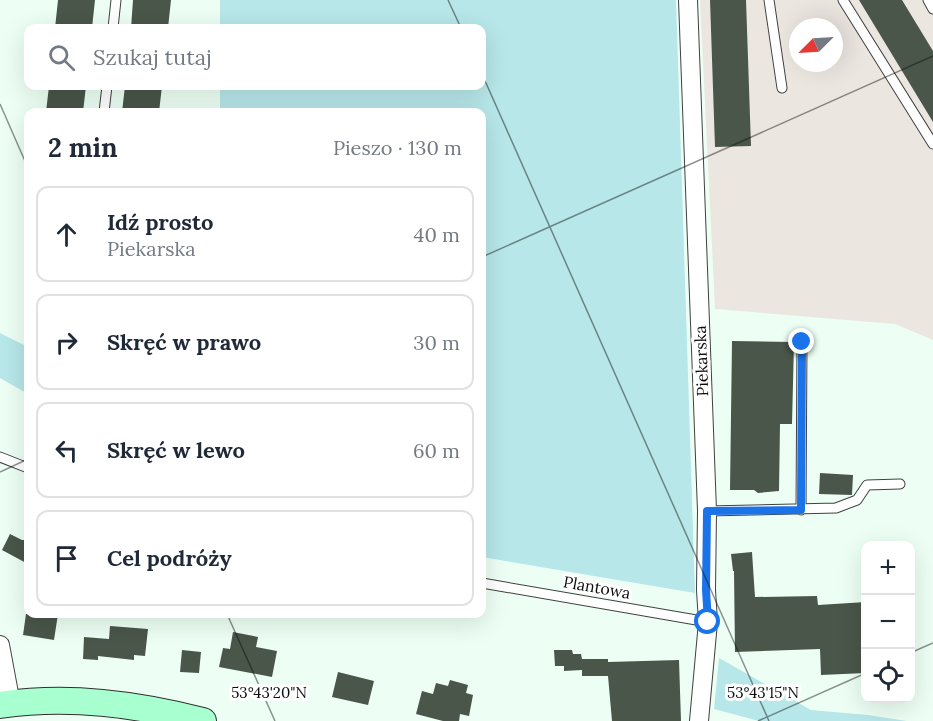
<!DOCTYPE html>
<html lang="pl">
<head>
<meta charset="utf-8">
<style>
	:root { --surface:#fff; --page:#f6f6f7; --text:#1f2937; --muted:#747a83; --line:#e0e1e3 }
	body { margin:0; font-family:Lora,serif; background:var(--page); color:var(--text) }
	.controls { position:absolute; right:18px; bottom:18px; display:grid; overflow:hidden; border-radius:12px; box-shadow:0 6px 24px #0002 }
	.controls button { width:54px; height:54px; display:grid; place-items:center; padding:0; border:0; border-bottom:2px solid var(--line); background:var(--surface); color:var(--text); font:30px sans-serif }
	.compass { position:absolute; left:789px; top:18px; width:54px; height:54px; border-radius:50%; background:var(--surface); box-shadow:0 6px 24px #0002; rotate:246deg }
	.stop { position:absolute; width:18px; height:18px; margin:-14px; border:4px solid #1a73e8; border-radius:50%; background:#fff }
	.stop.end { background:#1a73e8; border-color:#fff; box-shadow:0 2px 6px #0008 }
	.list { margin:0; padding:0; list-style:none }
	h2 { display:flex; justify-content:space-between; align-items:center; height:78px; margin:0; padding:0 24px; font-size:26px }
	h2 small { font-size:20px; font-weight:400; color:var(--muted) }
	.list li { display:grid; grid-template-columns:39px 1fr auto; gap:18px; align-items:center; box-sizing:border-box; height:96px; margin:0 12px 12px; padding:0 12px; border:2px solid var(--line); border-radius:12px }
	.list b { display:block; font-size:22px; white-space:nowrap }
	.list p { margin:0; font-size:20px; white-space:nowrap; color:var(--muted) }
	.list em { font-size:20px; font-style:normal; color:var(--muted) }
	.icon { flex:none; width:33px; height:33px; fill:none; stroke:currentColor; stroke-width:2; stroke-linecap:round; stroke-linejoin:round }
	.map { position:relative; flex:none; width:933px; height:721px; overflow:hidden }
	.search { position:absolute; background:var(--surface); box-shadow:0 6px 24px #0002; left:24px; top:24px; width:462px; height:66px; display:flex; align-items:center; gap:15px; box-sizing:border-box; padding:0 21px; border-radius:12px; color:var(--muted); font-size:22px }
	.panel { position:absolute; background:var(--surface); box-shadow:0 6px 24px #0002; left:24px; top:108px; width:462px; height:510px; border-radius:12px }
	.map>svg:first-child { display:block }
	.industrial { fill:#ece6e1; fill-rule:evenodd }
	.green { fill:#b7e7e9 }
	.building { fill:#4a564a }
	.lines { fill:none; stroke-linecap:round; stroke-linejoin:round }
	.lane-casing { stroke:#404040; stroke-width:11 }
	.street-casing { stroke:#404040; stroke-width:20 }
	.secondary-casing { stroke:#2f2f2f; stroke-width:28 }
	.lane { stroke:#fff; stroke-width:9 }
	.street { stroke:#fff; stroke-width:18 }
	.secondary { stroke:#a8ffd0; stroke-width:26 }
	.route { stroke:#1a73e8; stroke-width:8 }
	.ticks { fill:none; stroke:#0d0d0d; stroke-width:1.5; stroke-opacity:0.45 }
	.labels { text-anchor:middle; stroke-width:6; stroke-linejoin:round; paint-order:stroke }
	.street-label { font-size:16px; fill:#0d0d0d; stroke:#fff }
	.ticks-label { font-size:15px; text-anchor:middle; fill:#0d0d0d; stroke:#fff; stroke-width:6; stroke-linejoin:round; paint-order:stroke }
</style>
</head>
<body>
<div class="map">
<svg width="933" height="721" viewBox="0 0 933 721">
	<rect width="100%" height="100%" fill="#edfff4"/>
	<path class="industrial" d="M700,0H933V340L895,324L715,309ZM798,27H834V63H798Z"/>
	<path class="green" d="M220,0H676L695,593L482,557V112H220V86H482V28H220Z
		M0,333L28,347V394L0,378Z
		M719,658L811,710L868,715L907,721H759L714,709Z"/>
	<path class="building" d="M58,0H95L92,28H55Z
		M133,0H171L168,28H131Z
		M710,0H746L751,146L715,147Z
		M859,0H902L933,51V122Z
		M49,86H86L83,112H46Z
		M125,86H162L159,112H122Z
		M732,341L794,342L792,424H780L779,491L758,493L754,490H730Z
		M820,473L853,475L852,495L819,494Z
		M10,534L22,540H28V564L2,550Z
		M752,552L755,597L817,596L818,605L866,602V673L821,675L820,649L735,652L734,571H733L731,554Z
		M26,614H58L54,640L23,635Z
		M110,626L148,629L145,656L134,655V660L98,656V660L83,659L84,637L109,639Z
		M233,632L258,637L256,647L277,651L272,677L219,667L223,648L230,649Z
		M182,650L201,652L199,673L180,672Z
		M554,650H572L573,654H581L582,659H608V662L679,660L681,721H612L608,676H582V670L564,671V666H555Z
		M338,672L374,681L368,705L332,697Z
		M450,680L468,685L466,693L473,695L469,716L460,714L459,721H443L416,714L422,691L433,694L436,683L448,686Z"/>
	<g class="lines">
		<defs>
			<path id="lane" d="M769,0L782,88
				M843,0L933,144
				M928,0L933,9
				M113,28L116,0
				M104,112L107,86
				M0,457L28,468
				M801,510L802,342
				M707,511L836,508L857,500L867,485L900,484
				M482,583L708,622"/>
			<path id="street" d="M688,0L707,511L706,590L708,622L699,721
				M0,645L11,704"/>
			<path id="secondary" d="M0,705C69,695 136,704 203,721"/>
		</defs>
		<use href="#lane" class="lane-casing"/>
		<use href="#street" class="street-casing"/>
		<use href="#secondary" class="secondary-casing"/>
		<use href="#lane" class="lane"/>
		<use href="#street" class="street"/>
		<use href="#secondary" class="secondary"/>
	</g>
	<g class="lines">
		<path class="route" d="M708,622L706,590L707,511L801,510L802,342"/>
	</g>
	<path class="ticks" d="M448,0L461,28M482,74L769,721M0,104L28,168M482,257L933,56M0,472L28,459M227,614L275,721M910,653L933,643M758,721L866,673"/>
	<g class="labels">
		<g class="street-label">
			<text transform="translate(701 361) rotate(-92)" y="6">Piekarska</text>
			<text transform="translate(597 587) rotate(10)" y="6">Plantowa</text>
		</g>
	</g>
	<g class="ticks-label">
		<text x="269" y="698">53°43'20"N</text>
		<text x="763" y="698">53°43'15"N</text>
	</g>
</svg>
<div class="controls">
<button>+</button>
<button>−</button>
<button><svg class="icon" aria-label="locate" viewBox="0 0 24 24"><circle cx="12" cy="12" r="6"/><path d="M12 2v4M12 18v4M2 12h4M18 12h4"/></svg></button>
</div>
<svg class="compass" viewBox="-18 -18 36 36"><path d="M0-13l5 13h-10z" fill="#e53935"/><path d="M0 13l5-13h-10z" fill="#747a83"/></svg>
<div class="stop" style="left:708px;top:622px"></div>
<div class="stop end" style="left:802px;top:342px"></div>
<div class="search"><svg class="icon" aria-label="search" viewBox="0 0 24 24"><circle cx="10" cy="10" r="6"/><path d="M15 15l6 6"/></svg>Szukaj tutaj</div>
<section class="panel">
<h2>2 min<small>Pieszo · 130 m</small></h2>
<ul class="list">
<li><svg class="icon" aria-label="ahead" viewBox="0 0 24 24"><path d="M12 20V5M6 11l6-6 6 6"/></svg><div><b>Idź prosto</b><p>Piekarska</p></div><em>40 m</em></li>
<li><svg class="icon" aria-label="right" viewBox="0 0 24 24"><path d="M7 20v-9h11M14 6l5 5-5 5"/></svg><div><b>Skręć w prawo</b></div><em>30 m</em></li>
<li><svg class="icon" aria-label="left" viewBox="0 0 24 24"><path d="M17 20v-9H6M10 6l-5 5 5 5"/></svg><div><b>Skręć w lewo</b></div><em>60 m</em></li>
<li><svg class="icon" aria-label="arrive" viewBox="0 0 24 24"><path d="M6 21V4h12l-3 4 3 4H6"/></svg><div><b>Cel podróży</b></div></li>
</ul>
</section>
</div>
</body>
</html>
